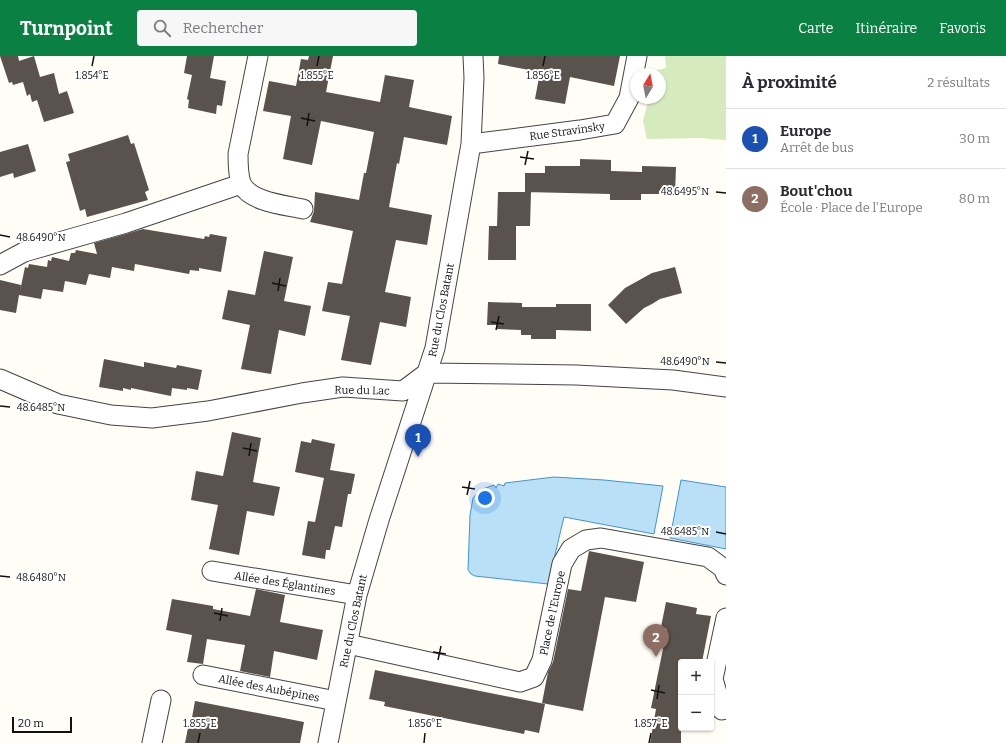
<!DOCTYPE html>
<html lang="fr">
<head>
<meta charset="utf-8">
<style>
	:root { --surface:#fff; --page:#f7f7f7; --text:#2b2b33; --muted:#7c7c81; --line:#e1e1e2; --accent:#0b8043 }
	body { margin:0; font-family:Bitter,serif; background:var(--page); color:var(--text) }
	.controls { position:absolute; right:12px; bottom:12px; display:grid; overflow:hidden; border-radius:4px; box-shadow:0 1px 3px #0004 }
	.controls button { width:36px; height:36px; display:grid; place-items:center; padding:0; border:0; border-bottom:1px solid var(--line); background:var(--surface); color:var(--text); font:20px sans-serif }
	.compass { position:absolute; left:630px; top:12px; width:36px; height:36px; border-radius:50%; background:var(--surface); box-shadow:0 1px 3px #0004; rotate:10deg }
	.scale { position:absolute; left:12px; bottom:10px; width:60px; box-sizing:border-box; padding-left:4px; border:2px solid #111; border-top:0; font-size:11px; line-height:14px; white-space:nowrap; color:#111; -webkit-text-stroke:3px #fff; paint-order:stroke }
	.you { position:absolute; left:485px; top:442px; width:14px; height:14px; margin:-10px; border:3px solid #fff; border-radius:50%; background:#1a73e8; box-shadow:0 0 0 6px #1a73e833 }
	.badge { display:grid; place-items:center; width:26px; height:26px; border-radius:50%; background:var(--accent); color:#fff; font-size:13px; font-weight:700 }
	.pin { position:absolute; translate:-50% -33px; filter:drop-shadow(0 1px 2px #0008) }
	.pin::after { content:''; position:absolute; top:21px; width:14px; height:12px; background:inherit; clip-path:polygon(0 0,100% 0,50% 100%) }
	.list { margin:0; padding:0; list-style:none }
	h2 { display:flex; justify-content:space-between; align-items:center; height:52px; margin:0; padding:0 16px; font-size:17px }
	h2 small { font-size:13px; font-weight:400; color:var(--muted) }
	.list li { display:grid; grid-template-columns:26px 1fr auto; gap:12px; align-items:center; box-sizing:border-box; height:60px; padding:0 16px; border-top:1px solid var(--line) }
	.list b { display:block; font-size:15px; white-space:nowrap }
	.list p { margin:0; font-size:13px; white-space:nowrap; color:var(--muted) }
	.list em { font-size:13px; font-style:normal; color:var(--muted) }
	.icon { flex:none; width:22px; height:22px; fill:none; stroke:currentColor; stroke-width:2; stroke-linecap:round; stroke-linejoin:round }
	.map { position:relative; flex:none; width:726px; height:687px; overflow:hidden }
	header { display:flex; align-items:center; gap:24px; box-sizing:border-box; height:56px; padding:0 20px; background:var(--accent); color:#fff }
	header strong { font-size:19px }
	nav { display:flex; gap:22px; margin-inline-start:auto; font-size:14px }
	.search { width:280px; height:36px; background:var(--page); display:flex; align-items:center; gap:10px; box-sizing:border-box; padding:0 14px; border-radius:4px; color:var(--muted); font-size:15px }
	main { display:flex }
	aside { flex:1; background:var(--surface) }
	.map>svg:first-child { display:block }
	.green { fill:#d5ebbd }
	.water { fill:#b9e0f7; stroke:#3f96cf }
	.building { fill:#5a524d }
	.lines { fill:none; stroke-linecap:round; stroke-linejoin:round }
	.street-casing { stroke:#444; stroke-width:21 }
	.street { stroke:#fff; stroke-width:19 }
	.ticks { fill:none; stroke:#111; stroke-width:1.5 }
	.labels { text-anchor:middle; stroke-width:4; stroke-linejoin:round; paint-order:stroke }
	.street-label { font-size:11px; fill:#111; stroke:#fff }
	.ticks-label { font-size:10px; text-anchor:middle; fill:#111; stroke:#fff; stroke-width:4; stroke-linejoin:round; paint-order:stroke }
</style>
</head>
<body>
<header>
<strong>Turnpoint</strong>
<div class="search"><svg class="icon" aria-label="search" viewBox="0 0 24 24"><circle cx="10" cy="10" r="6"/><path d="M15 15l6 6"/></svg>Rechercher</div>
<nav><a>Carte</a><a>Itinéraire</a><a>Favoris</a></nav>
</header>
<main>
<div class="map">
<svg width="726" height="687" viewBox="0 0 726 687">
	<rect width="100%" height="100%" fill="#fffdf5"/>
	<path class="green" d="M665,0H726V84L699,82L647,83L643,65L649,42H660V18H652L653,15L666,12Z"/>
	<path class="water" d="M554,421L604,424L663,430L654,478L564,461L548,528L475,520L471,518L468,514L470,459L473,442L480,434L494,429L496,432L498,428L504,430L505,427Z
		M681,424L726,431V493L670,482Z"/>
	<path class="building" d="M0,0H18L19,5L34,0L40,21L54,17L59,38L67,35L74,57L44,66L37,44L32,46L30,38L27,40L23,26L13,29L12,26L9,27Z
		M187,0H214L210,22L226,25L222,50L217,49L216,58L188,52L189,44L187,43L192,19L184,17Z
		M309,0H333L326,36L380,46L385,19L414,24L409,51L452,60L447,89L404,81L399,108L397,107L389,151L432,159L427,189L396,184L385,236L411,241L406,271L380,266L371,309L341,304L350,260L322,255L328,226L342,228L353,175L310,166L314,155L315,136L359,144L364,117H366L374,76L321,65L312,109L283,103L291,60L263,55L269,25L296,30L301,3L308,4Z
		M499,0H620L614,30L570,21L565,48L535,43L540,16L498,8Z
		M128,79L131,88L134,87L149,134L145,136L148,144L87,161L85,153L80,155L66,106L70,105L68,98Z
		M28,88L36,115L14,122L13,117L0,121V96Z
		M580,103L611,104V115L642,116V110L676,111L675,138H641V144H610V138L525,136V117H545V110H580Z
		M498,136H531L530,170H516V204H488L489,170H497Z
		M143,173L204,183L205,180L209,181L210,178L227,181L221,216L199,212V215L190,214L189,218L135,208L134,215L112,211L110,222L89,218L86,229L65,225L63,236L43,233L41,243L19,239L16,257L0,254V224L21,229L20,235L25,211L28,212L29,208L47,211L48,204L51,205L52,201L69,205L71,197H75L76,194L97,198L94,187Z
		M264,195L293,201L284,245L311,250L305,280L279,274L271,318L241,313L250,269L222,263L228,234L255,239Z
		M675,211L682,237L660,243L652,248L644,252L626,268L608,249L625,232L652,217Z
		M488,246L522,247V251H556V248H591V275L556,274V283H531V279H521V274L497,273V269H487Z
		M104,303L144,311V306L176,312L177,309L202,314L198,334L187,332V334L172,332L171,340L131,332V334L123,332V335L99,331Z
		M232,376L261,382L253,426L280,431L274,460L247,455L239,499L209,493L218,449L191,444L196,415L223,420Z
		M312,383L335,388L330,414L355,418L351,438H348L342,471L335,470L330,494H326L325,503L302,499L308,465L315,466L324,422L295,416L301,385L311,387Z
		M589,495L644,506L636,546L605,541L583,655L542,647L548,616L553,606L568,533L581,535Z
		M256,533L285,539L280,566L323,574L317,604L274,595L270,621L240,615L245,589L207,583L203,608L187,606L192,579L166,574L172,543L213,550V553L250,560Z
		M666,546L697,552L696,558L711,560L702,606H681V687H650L656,653L651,652L667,573L661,571Z
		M375,614L545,648L539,677L525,674L524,678L384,650L385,646L369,643Z
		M195,645L304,666L300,687H185L189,667H191Z"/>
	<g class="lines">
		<defs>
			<path id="street" d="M258,0L238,98C238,108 238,118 241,127C249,146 285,149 303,153
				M471,88L580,74L615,68L629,42L637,0
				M0,209L24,196L126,167L241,128
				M0,323L58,348L111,359L152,362L208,355L302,337L343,331L403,335L427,317L576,319L673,324L726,331
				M212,515L357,539
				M348,588L520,626L534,621L542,604L562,508L571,493L586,484L601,482L708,501L723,512L726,519
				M203,619L336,645
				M722,654L713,623L726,562
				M152,687L161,644
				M328,687L357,539L379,464L435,292L471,88L474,22L473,0"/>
		</defs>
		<use href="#street" class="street-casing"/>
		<use href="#street" class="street"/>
	</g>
	<path class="ticks" d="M92,10L94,0M317,10L319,0M543,10L545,0M301,62L315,65M307,70L309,57M520,101L534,103M525,109L528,95M716,136L726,137M0,179L10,181M272,227L286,230M278,235L280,222M491,266L504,268M496,274L499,260M716,306L726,307M0,350L10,351M243,392L257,395M249,400L251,387M462,431L475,433M467,439L470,425M716,476L726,478M0,520L10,521M214,557L228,560M220,565L222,552M433,596L446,598M438,604L441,590M651,634L665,637M657,643L659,629M198,687L200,677M424,687L425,677M649,687L651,677"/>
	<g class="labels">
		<g class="street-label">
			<text transform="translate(567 75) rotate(-8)" y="4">Rue Stravinsky</text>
			<text transform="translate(441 254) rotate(-79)" y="4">Rue du Clos Batant</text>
			<text transform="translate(362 334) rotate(1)" y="4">Rue du Lac</text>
			<text transform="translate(285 527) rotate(9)" y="4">Allée des Églantines</text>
			<text transform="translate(552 557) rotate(-78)" y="4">Place de l'Europe</text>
			<text transform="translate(353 565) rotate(-78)" y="4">Rue du Clos Batant</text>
			<text transform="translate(269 632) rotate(11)" y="4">Allée des Aubépines</text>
		</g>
	</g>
	<g class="ticks-label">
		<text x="317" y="23">1.855°E</text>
		<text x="543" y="23">1.856°E</text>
		<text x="92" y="23">1.854°E</text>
		<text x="685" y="139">48.6495°N</text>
		<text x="41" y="185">48.6490°N</text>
		<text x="685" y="309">48.6490°N</text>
		<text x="41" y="355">48.6485°N</text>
		<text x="685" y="479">48.6485°N</text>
		<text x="41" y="525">48.6480°N</text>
		<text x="200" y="671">1.855°E</text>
		<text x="425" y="671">1.856°E</text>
		<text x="651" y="671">1.857°E</text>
	</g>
</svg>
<div class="controls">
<button>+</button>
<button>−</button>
</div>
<svg class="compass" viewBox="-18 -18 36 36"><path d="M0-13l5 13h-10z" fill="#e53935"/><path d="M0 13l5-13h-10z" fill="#7c7c81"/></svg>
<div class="scale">20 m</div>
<div class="you"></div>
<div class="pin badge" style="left:418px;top:401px;background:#1a4fb4">1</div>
<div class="pin badge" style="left:656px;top:601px;background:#8d6e63">2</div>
</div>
<aside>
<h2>À proximité<small>2 résultats</small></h2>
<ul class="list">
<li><span class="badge" style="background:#1a4fb4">1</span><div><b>Europe</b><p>Arrêt de bus</p></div><em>30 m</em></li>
<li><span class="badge" style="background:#8d6e63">2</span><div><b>Bout'chou</b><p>École · Place de l'Europe</p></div><em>80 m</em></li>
</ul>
</aside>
</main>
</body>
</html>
